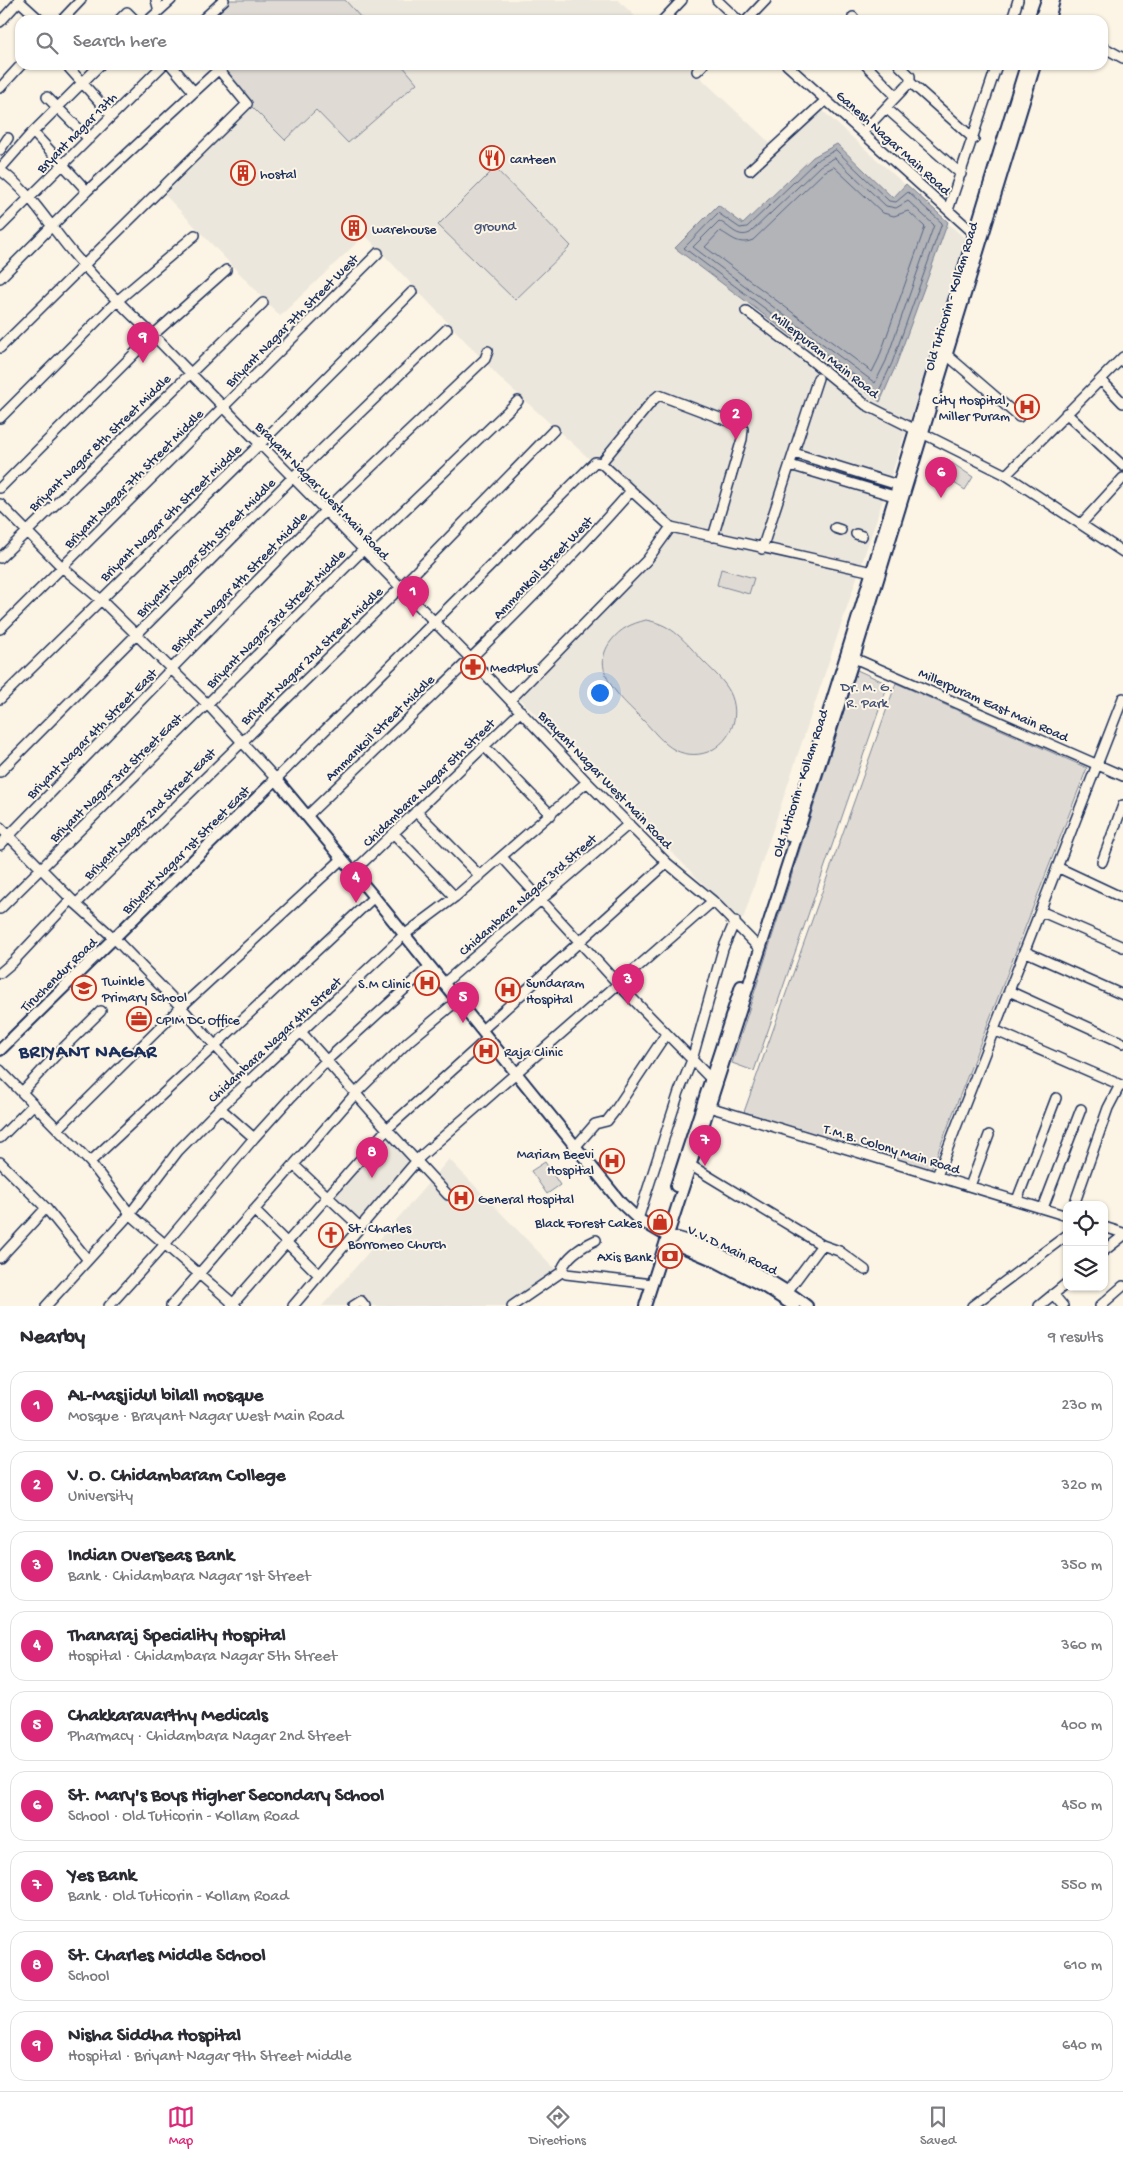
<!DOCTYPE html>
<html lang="en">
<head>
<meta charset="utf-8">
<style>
	:root { --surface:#fff; --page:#f2f2f3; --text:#2b2b33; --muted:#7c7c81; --line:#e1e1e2; --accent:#db2777 }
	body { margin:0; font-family:"Gochi Hand",sans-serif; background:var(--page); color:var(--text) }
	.controls { position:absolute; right:15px; bottom:15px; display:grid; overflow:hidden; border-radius:10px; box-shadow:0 1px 4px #0004 }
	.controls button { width:45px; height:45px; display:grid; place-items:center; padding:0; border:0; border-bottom:1px solid var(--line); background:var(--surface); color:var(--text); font:25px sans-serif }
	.you { position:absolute; left:599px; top:692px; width:18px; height:18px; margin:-12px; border:4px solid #fff; border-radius:50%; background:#1a73e8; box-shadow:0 0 0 8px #1a73e833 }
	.badge { display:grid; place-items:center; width:32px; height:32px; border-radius:50%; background:var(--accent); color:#fff; font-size:16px; font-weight:700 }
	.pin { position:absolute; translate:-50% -41px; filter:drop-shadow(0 1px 2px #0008) }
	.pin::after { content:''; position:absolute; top:26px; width:18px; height:15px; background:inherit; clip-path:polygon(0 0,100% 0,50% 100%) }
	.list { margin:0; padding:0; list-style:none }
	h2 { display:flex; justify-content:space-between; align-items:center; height:65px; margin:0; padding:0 20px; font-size:21px }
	h2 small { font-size:16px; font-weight:400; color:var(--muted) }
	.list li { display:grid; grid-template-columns:32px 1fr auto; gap:15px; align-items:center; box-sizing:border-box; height:70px; margin:0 10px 10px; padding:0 10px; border:1px solid var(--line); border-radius:15px }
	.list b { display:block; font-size:19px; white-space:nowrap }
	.list p { margin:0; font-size:16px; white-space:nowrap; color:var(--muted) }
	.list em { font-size:16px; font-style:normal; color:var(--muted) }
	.icon { flex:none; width:28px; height:28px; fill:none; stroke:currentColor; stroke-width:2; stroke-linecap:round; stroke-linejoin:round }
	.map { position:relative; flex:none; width:1123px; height:1306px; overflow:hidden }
	.search { position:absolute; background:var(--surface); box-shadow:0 1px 4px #0004; left:15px; right:15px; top:15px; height:55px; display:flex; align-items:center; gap:12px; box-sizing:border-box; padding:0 18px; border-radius:15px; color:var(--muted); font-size:19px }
	.sheet { height:785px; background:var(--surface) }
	nav { display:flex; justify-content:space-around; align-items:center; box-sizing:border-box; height:70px; border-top:1px solid var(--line); background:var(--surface); font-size:14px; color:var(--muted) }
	nav a { display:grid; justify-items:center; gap:2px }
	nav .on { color:var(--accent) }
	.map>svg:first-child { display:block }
	.built { fill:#ece7dc }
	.green { fill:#dfdbd4; stroke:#7d8599 }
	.water { fill:#b2b4b8; stroke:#767f94 }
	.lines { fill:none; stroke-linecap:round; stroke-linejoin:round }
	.shore { stroke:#576482; stroke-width:1 }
	.minor-casing { stroke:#1b2f5e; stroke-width:12 }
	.major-casing { stroke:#1b2f5e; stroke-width:14 }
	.minor { stroke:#fcf5e5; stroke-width:9 }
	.major { stroke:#fcf5e5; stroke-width:10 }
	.labels { text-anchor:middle; stroke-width:4; stroke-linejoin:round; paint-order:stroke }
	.street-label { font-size:14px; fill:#1b2f5e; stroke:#fcf5e5 }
	.poi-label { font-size:14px; fill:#1b2f5e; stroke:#fcf5e5; text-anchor:start }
	.park-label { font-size:14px; fill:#425176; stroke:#fcf5e5 }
	.district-label { font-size:19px; font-weight:bold; letter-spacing:1px; fill:#1b2f5e; stroke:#fcf5e5 }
</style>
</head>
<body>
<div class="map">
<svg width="1123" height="1306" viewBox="0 0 1123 1306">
	<rect width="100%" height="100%" fill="#fcf5e5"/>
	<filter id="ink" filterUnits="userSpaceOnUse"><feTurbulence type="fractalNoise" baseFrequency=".02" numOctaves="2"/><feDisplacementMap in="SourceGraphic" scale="10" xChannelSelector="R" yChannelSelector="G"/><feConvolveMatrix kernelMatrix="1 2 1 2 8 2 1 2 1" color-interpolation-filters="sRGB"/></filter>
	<g filter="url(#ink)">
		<path class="built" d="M228,0H618L639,20H206Z
			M218,65H687L772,145L814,103L969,242L743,919L729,910L520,699L678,530L635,500L502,380L365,235L280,316L165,195L253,106Z
			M386,1135L414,1161L359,1221L331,1196Z
			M449,1159L558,1272L521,1306H322Z"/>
		<path class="green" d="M229,0H345L363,20H208Z
			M229,65H402L417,83L348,143L316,110L285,140L250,105L252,102L224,70Z
			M495,168L571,246L515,300L438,225Z
			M952,463L973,477L965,490L943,476Z
			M721,569L754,578L749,594L717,585Z
			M646,620C674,625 684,641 703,661C710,668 718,675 724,683C742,705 737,736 712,750C701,756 687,756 675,750C663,744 652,729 642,719C622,699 588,671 611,641C621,628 631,624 646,620Z
			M857,670L888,684L754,1071L732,1063Z
			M896,683L1087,768L931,1170L744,1112Z
			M545,1162L560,1185L547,1194L531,1171Z"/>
		<path class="water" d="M837,144L893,198L906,184L948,222L896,365L880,402L675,248L718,205L743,224L813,157Z"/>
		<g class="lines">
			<path class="shore" d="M836,150L889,201L896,202L908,192L942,223L892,363L878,393L684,248L718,213L740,228L747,227L816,161Z
				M835,158L886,206L896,208L908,201L934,225L886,361L875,383L693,247L719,221C730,226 737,239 750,233L820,166Z
				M834,167L883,213L894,216L908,211L925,227L879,358L872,372L705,247L720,231C732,237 738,246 753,240L824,172Z"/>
			<defs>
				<path id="minor" d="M18,0L40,20
					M156,0L159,11
					M717,0L738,20
					M853,17L855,20
					M62,20L81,0
					M119,20L127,12L135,20
					M149,20L171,0
					M202,20L224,0
					M663,20L682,0
					M747,20L766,0
					M1012,20L1018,0
					M0,22L20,0
					M1103,47L1123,58
					M71,65L69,68L112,116
					M171,65L194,92
					M787,65L978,237
					M866,65L896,96
					M899,65L910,76V82L974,139
					M697,71L703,65
					M0,88L21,65
					M47,97L89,139
					M886,108L961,174
					M33,132L87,191
					M863,132L910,82
					M0,150L8,138
					M0,169L30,135L100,65
					M0,170C32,193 52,230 78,259C102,286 127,311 153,335L470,658L587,782L667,863L713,901L760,949
					M750,170L826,100
					M948,210L997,65
					M0,227L163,65
					M0,278L87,191L219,69
					M746,311L806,356L866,405L1006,475L1123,552
					M0,348L247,104L215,65
					M947,355L1019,417
					M1101,380L1123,403
					M1066,413L1123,466
					M0,418L117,301L195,235
					M794,453L898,485
					M601,463L653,400L659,395L741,426L743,429L742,439L713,537
					M790,465L894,496
					M1006,475L1123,357
					M0,488L153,335L226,270
					M0,504L63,568L101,600L208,705L276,779L595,462L601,463L671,527L877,573
					M1081,524L1123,478
					M835,528L841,530
					M856,534L862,536
					M762,549L818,378
					M0,558L263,303
					M0,629L378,253
					M854,658L1123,776
					M0,699L259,445L412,292
					M510,700L647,560L671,527
					M484,746L551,815
					M0,772L292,478L447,329
					M416,811L480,876
					M307,816C417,710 530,606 631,491
					M0,827L76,904L115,939L181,1007L248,1083
					M394,834L455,897
					M0,845L325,511L485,359L488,351
					M502,857L619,985L714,1082
					M1102,862L1123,805
					M1057,867L1123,898
					M353,872L521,711
					M76,904L400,588L554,430
					M0,909L363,550L518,401
					M1040,911L1123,947
					M1024,951L1123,995
					M0,973L13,962L71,900
					M443,984L629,824
					M1009,991L1123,1043
					M482,1030L667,863
					M994,1030L1123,1086
					M302,1033L387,1129L448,1195
					M0,1070L90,1162L130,1214L236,1306
					M22,1092L58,1053L101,1011
					M709,1107L1067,1216
					M220,1108L254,1138
					M58,1129L181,1007L342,859
					M0,1138L34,1104
					M576,1146L595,1124L607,1121L614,1112L666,1034
					M0,1162L46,1208L88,1260
					M90,1162L374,897
					M294,1165L360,1227
					M690,1165L822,1245
					M937,1176L1123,698
					M970,1186L989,1135
					M1017,1200L1056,1098
					M1074,1205L1108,1108L1120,1085
					M1043,1208L1081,1109
					M254,1210L319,1275
					M638,1219L679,1092L692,1060L723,949L735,921
					M1104,1227L1123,1233
					M596,1240C583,1246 568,1255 562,1269L566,1274L652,1284
					M1104,1251L1123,1236
					M0,1258L46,1208
					M787,1292L822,1245L839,1251L865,1270
					M1053,1294L1063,1306
					M46,1306L130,1214L178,1151L220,1108L404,935L455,897L587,782
					M109,1306L166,1243L254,1138L292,1096L327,1060L429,967
					M171,1306L356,1093L409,1041L457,1001
					M231,1306L387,1129L487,1039
					M293,1306L420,1157L713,901
					M353,1306L361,1301L365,1306
					M512,1306L563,1271
					M972,1306L1067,1235
					M1039,1306L1067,1283
					M1100,1306L1123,1286"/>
				<path id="major" d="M1040,20L1047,0
					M1049,20L1054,0
					M789,836C872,580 946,322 1026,65
					M0,1050L276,779L374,897L621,1203L638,1219L667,1236L673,1243L715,1261L763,1286L794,1306
					M676,1186L741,986
					M667,1236C702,1240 779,1283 807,1306
					M645,1306L854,658L1035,65"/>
			</defs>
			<use href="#minor" class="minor-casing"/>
			<use href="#major" class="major-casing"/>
			<use href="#minor" class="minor"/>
			<use href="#major" class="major"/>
		</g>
	</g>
	<defs>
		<symbol id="restaurant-ring" viewBox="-11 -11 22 22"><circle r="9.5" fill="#fcf5e5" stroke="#c8321e" stroke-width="1.5"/><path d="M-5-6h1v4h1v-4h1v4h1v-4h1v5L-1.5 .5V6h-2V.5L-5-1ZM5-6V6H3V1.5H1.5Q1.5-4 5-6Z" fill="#c8321e"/></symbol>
		<symbol id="building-ring" viewBox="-11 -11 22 22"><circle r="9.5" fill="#fcf5e5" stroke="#c8321e" stroke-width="1.5"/><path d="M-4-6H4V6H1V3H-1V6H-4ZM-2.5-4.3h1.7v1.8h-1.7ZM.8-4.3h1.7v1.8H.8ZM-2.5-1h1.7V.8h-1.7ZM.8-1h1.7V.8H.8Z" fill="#c8321e"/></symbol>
		<symbol id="hospital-ring" viewBox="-11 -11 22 22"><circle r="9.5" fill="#fcf5e5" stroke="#c8321e" stroke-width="1.5"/><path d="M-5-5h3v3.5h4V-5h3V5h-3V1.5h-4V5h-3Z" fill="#c8321e"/></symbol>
		<symbol id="pharmacy-ring" viewBox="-11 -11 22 22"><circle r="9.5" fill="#fcf5e5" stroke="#c8321e" stroke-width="1.5"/><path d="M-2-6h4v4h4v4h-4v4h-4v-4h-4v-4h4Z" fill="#c8321e"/></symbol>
		<symbol id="school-ring" viewBox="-11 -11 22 22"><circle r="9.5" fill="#fcf5e5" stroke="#c8321e" stroke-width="1.5"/><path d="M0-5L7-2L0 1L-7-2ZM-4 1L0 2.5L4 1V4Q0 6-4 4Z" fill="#c8321e"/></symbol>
		<symbol id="office-ring" viewBox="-11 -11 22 22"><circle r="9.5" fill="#fcf5e5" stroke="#c8321e" stroke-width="1.5"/><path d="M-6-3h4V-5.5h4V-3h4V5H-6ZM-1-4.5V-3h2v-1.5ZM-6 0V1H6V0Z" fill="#c8321e"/></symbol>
		<symbol id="shop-ring" viewBox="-11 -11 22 22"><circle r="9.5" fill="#fcf5e5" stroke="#c8321e" stroke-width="1.5"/><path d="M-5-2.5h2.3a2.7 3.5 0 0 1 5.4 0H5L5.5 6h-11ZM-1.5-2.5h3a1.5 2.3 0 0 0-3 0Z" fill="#c8321e"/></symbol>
		<symbol id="church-ring" viewBox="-11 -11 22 22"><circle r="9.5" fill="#fcf5e5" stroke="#c8321e" stroke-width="1.5"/><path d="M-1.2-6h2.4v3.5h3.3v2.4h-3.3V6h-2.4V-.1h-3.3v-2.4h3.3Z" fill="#c8321e"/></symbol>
		<symbol id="bank-ring" viewBox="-11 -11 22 22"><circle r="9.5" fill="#fcf5e5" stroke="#c8321e" stroke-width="1.5"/><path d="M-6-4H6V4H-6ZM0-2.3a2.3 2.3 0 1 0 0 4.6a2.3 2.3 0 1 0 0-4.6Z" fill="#c8321e"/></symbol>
	</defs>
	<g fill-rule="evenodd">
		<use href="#restaurant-ring" x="478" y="144" width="28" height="28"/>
		<use href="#building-ring" x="229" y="159" width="28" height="28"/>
		<use href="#building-ring" x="340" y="214" width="28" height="28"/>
		<use href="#hospital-ring" x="1013" y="393" width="28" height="28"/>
		<use href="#pharmacy-ring" x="459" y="653" width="28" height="28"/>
		<use href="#hospital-ring" x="413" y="969" width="28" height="28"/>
		<use href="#school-ring" x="70" y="974" width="28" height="28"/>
		<use href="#hospital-ring" x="494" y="976" width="28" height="28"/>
		<use href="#office-ring" x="125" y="1005" width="28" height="28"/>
		<use href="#hospital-ring" x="472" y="1037" width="28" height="28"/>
		<use href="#hospital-ring" x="598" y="1147" width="28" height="28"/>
		<use href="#hospital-ring" x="447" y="1184" width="28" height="28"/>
		<use href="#shop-ring" x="646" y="1208" width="28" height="28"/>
		<use href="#church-ring" x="317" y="1221" width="28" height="28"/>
		<use href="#bank-ring" x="656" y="1242" width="28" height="28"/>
	</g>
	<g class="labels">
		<g class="street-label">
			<text transform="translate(76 132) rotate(-45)" y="5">Bryant nagar 13th</text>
			<text transform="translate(894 142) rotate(42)" y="5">Ganesh Nagar Main Road</text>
			<text transform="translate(950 296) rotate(-73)" y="5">Old Tuticorin - Kollam Road</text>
			<text transform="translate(291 320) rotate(-45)" y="5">Briyant Nagar 7th Street West</text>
			<text transform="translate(826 354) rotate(38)" y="5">Millerpuram Main Road</text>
			<text transform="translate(99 442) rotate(-44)" y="5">Briyant Nagar 8th Street Middle</text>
			<text transform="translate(133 478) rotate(-45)" y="5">Briyant Nagar 7th Street Middle</text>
			<text transform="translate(323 490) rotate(46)" y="5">Brayant Nagar West Main Road</text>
			<text transform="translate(170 512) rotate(-44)" y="5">Briyant Nagar 6th Street Middle</text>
			<text transform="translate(205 547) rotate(-45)" y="5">Briyant Nagar 5th Street Middle</text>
			<text transform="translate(542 567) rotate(-46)" y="5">Ammankoil Street West</text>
			<text transform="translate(238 581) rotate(-46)" y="5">Briyant Nagar 4th Street Middle</text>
			<text transform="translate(275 618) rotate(-45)" y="5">Briyant Nagar 3rd Street Middle</text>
			<text transform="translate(311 655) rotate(-44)" y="5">Briyant Nagar 2nd Street Middle</text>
			<text transform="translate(994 704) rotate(24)" y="5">Millerpuram East Main Road</text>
			<text transform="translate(379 727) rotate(-44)" y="5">Ammankoil Street Middle</text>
			<text transform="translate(91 733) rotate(-45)" y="5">Briyant Nagar 4th Street East</text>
			<text transform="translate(115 777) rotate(-44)" y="5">Briyant Nagar 3rd Street East</text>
			<text transform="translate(606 779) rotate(46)" y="5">Brayant Nagar West Main Road</text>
			<text transform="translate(428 782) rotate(-44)" y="5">Chidambara Nagar 5th Street</text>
			<text transform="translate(799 783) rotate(-72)" y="5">Old Tuticorin - Kollam Road</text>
			<text transform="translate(149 813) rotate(-45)" y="5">Briyant Nagar 2nd Street East</text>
			<text transform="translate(185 849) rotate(-45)" y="5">Briyant Nagar 1st Street East</text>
			<text transform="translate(527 894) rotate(-41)" y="5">Chidambara Nagar 3rd Street</text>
			<text transform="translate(58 974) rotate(-44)" y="5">Tiruchendur Road</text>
			<text transform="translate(274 1039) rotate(-43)" y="5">Chidambara Nagar 4th Street</text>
			<text transform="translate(892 1148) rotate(17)" y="5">T.M.B. Colony Main Road</text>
			<text transform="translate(733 1249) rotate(26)" y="5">V.V.D Main Road</text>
		</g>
		<g class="poi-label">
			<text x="510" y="163">canteen</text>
			<text x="260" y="178">hostal</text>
			<text x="372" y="233">warehouse</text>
			<text x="1010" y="404" text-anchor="end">City Hospital,<tspan x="1010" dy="16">Miller Puram</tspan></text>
			<text x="490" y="672">MedPlus</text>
			<text x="102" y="985">Twinkle<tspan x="102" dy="16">Primary School</tspan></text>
			<text x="526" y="987">Sundaram<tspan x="526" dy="16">Hospital</tspan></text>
			<text x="410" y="988" text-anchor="end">S.M Clinic</text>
			<text x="156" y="1024">CPIM DC Office</text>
			<text x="504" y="1056">Raja Clinic</text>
			<text x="594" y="1158" text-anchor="end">Mariam Beevi<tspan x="594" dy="16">Hospital</tspan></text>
			<text x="478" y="1203">General Hospital</text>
			<text x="642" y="1227" text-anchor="end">Black Forest Cakes</text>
			<text x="348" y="1232">St. Charles<tspan x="348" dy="16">Borromeo Church</tspan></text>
			<text x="652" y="1261" text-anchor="end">Axis Bank</text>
		</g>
		<g class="park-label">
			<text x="495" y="230">ground</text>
			<text x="867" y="691">Dr. M. G.<tspan x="867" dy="16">R. Park</tspan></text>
		</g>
		<g class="district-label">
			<text x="88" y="1057">BRIYANT NAGAR</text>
		</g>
	</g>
</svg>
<div class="controls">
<button><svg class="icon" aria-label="locate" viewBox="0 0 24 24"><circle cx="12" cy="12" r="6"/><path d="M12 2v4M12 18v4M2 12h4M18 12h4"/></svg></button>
<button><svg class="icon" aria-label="layers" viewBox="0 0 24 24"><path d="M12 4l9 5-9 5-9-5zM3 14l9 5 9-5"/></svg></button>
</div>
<div class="you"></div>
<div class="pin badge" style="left:413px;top:617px">1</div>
<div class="pin badge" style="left:736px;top:440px">2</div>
<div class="pin badge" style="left:628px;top:1005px">3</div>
<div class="pin badge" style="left:356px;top:903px">4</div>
<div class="pin badge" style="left:463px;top:1023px">5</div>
<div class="pin badge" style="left:941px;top:498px">6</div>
<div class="pin badge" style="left:705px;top:1166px">7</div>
<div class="pin badge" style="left:372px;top:1178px">8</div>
<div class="pin badge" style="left:143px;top:363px">9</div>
<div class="search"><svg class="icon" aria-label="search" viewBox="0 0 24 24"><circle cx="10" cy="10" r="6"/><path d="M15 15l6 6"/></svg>Search here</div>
</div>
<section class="sheet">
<h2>Nearby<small>9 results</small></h2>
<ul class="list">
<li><span class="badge">1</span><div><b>AL-Masjidul bilall mosque</b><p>Mosque · Brayant Nagar West Main Road</p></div><em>230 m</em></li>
<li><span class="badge">2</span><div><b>V. O. Chidambaram College</b><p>University</p></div><em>320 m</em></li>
<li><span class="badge">3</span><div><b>Indian Overseas Bank</b><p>Bank · Chidambara Nagar 1st Street</p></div><em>350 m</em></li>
<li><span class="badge">4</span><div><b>Thanaraj Speciality Hospital</b><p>Hospital · Chidambara Nagar 5th Street</p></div><em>360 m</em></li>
<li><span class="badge">5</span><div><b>Chakkaravarthy Medicals</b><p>Pharmacy · Chidambara Nagar 2nd Street</p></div><em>400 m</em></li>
<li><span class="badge">6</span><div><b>St. Mary's Boys Higher Secondary School</b><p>School · Old Tuticorin - Kollam Road</p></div><em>450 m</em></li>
<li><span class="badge">7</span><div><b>Yes Bank</b><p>Bank · Old Tuticorin - Kollam Road</p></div><em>550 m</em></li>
<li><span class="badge">8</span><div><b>St. Charles Middle School</b><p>School</p></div><em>610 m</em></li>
<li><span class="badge">9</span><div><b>Nisha Siddha Hospital</b><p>Hospital · Briyant Nagar 9th Street Middle</p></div><em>640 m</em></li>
</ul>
</section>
<nav>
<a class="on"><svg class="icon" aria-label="map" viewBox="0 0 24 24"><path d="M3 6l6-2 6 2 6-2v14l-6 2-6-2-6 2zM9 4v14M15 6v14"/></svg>Map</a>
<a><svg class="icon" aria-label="directions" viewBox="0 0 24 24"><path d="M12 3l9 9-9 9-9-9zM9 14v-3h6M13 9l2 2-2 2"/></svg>Directions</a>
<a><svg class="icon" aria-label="saved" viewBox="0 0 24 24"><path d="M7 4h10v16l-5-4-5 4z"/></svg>Saved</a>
</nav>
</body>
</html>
